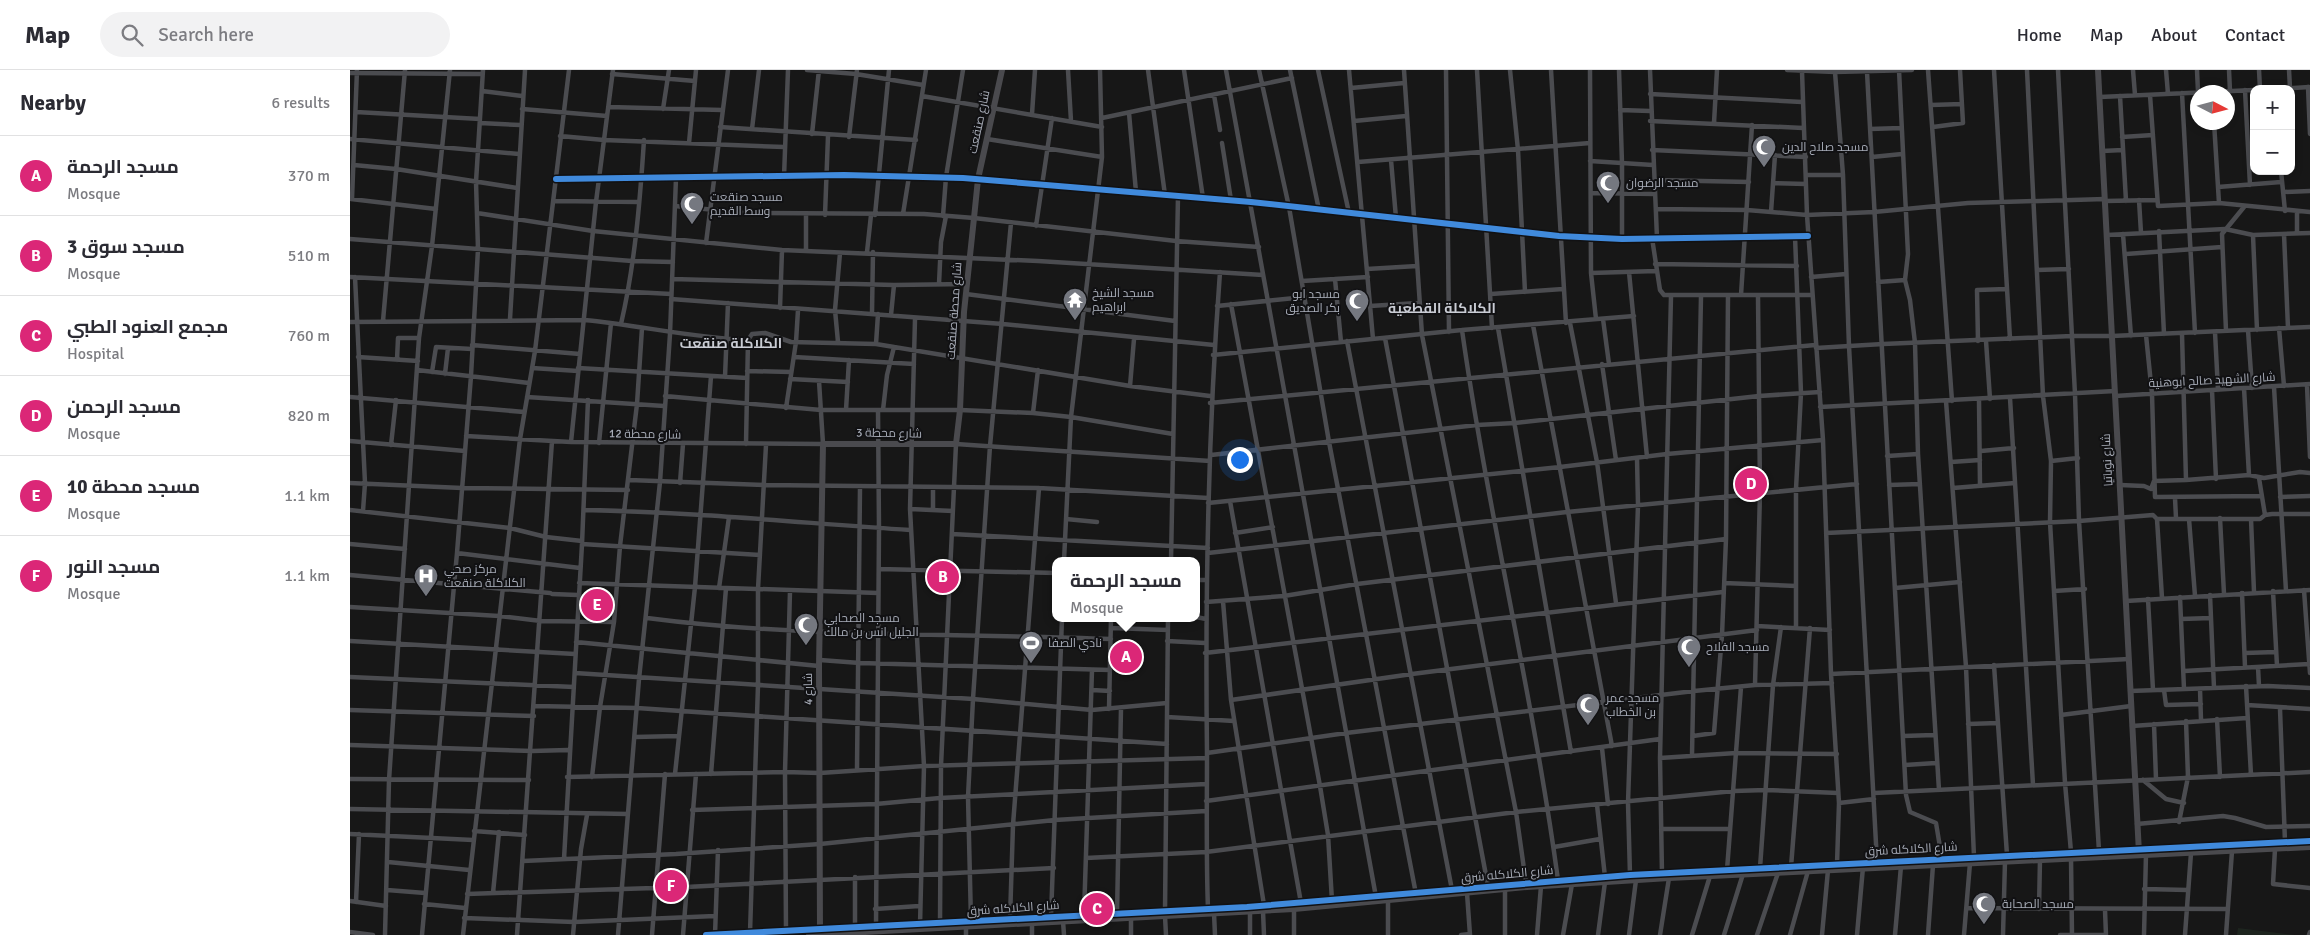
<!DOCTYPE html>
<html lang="en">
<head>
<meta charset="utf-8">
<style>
	:root { --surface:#fff; --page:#f2f2f3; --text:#2b2b33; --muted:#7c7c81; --line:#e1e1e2; --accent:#db2777 }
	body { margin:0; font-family:Signika,Cairo,sans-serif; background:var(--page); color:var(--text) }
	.controls { position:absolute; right:15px; top:15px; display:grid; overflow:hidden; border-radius:10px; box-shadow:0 2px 8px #0003 }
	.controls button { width:45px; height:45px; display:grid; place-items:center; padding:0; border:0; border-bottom:1px solid var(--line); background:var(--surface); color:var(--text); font:25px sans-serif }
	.compass { position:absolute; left:1840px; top:15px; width:45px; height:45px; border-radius:50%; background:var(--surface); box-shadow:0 2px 8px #0003; rotate:96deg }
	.you { position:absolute; left:889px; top:389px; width:18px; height:18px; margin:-12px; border:4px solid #fff; border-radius:50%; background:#1a73e8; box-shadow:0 0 0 8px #1a73e833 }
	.badge { display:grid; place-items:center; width:32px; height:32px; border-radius:50%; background:var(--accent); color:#fff; font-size:16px; font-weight:700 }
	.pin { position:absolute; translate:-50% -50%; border:2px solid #fff; box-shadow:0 1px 5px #0006 }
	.popup { position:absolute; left:702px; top:487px; width:148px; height:65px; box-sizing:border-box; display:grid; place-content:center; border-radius:10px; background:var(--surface); filter:drop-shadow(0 1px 4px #0005); font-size:16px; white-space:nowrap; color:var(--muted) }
	.popup b { font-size:19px; color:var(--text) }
	.popup::after { content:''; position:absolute; left:50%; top:100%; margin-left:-10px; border:10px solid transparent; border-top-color:var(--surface) }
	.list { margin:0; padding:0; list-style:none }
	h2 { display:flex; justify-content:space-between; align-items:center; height:65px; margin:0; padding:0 20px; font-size:21px }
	h2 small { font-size:16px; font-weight:400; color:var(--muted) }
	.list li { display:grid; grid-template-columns:32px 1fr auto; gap:15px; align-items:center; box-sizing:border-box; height:80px; padding:0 20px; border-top:1px solid var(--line) }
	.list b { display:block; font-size:19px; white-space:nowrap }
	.list p { margin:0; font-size:16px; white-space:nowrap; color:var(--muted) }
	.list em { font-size:16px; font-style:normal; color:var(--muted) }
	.icon { flex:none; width:28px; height:28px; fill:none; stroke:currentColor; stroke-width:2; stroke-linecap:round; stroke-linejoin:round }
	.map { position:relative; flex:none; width:1960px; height:865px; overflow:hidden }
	header { display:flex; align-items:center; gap:30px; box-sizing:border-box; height:70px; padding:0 25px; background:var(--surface); border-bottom:1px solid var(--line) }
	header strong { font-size:24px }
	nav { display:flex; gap:28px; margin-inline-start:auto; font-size:18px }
	.search { width:350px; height:45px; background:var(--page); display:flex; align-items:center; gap:12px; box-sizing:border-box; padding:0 18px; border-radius:28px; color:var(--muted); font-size:19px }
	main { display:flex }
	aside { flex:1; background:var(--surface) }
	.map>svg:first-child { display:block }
	.grass { fill:#1d241e }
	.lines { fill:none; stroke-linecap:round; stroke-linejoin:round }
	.street { stroke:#4b4c50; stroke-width:4.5 }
	.secondary { stroke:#4a4a4e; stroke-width:6 }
	.cycleway-casing { stroke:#111113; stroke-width:9 }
	.cycleway { stroke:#408adc; stroke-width:6 }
	.labels { text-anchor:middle; stroke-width:4; stroke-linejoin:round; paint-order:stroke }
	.street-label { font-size:12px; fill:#a8adb8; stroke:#111113 }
	.poi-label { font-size:12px; fill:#a8adb8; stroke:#111113; text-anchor:start }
	.neighbourhood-label { font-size:14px; font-weight:bold; fill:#c9ccd4; stroke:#111113 }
</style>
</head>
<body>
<header>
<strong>Map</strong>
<div class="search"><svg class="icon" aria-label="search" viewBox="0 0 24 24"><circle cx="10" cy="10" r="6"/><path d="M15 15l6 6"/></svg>Search here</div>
<nav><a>Home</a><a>Map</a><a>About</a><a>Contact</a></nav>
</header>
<main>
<aside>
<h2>Nearby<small>6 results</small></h2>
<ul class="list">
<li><span class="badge">A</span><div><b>مسجد الرحمة</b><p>Mosque</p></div><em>370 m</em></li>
<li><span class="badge">B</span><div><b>مسجد سوق 3</b><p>Mosque</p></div><em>510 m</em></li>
<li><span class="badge">C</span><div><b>مجمع العنود الطبي</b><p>Hospital</p></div><em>760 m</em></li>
<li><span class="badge">D</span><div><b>مسجد الرحمن</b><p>Mosque</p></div><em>820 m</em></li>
<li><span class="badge">E</span><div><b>مسجد محطة 10</b><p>Mosque</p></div><em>1.1 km</em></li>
<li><span class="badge">F</span><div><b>مسجد النور</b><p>Mosque</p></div><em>1.1 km</em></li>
</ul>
</aside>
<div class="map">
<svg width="1960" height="865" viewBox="0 0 1960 865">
	<rect width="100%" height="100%" fill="#171717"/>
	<path class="grass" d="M1888,858L1945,865H1887Z"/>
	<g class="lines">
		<path class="street" d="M457,0L506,4L573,15
			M718,0L721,51
			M798,0L815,125
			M834,0L853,128
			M876,0L1026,827
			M909,0L939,137L979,372L1066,824
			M940,0L969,140
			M968,0L999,143
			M999,0L1023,269
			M1054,0L1072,265L1166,742L1176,813
			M1096,0L1099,262
			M1127,0L1142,258
			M1160,0L1168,80L1175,222
			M1201,0L1216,253
			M1240,0L1241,203L1246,249
			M1269,0L1272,93V169
			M1300,0L1307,168
			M1437,0L1485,2L1562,0
			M1549,0L1558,184L1555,210L1560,230L1565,273L1568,384L1589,720
			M1578,0L1602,331
			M1644,0L1660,269
			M1677,0L1693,326L1701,391L1700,452L1715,713L1721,782
			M1708,0L1725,324L1729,451L1749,781
			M1783,0L1785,25
			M1816,0L1818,24
			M1847,0L1848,22
			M1879,0L1880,21
			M1909,0L1910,19
			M1939,0L1940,18
			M1452,1L1457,145L1473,370L1481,604L1489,733L1487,794
			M1485,2L1493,105L1499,276L1527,792
			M1517,2L1556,725L1560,742L1586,753L1592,789
			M0,3L132,4
			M262,4L345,11
			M1958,17L1960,64
			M1001,18L1054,13
			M1928,19L1959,17
			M1895,20L1900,115
			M132,21L172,26
			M1832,23L1845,263
			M1300,24L1452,32
			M864,25L870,60
			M1800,25L1808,136L1869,133L1960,142
			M572,26L752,57
			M1770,26L1776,131
			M1750,27L1904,20
			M1581,35L1612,34
			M259,37L372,40
			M172,39L257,46
			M313,39L319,0
			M1270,40L1300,41
			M6,42L130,49
			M779,43L786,122
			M682,44L685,0
			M752,48L942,8
			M1004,51L1056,46
			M1300,51L1453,58
			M1864,52L1869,133
			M130,53L170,55
			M1364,53L1367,0
			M370,57L566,70
			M1583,57L1613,53L1610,0
			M402,59L409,0
			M1520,59L1551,58
			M462,64L469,0
			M210,66L254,70L434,77
			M499,67L507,0
			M1772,67L1803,65
			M0,69L169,84
			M637,69L752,87
			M339,73L346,0
			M872,73L881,130
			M1302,80L1456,87
			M1752,81L1773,80
			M1522,87L1552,84
			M1041,90L1046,148
			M1240,91L1303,95
			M1008,92L1240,73
			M4,95L46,99L167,118
			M1931,101L1935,141
			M1456,105H1493
			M434,107L438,0
			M206,109L494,105L613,108L901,132L1209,166L1272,169L1458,166
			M1304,110L1399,112
			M1423,113L1456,114
			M1868,117L1931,112
			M1934,122L1960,121
			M1241,123L1305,124
			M1,129L86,139
			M2,129L7,0
			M1789,130L1791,163
			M204,131L289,132
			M1755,131L1807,130
			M325,136L395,143L574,144L624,148L826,171L909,177
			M1307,139L1397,140L1457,145L1524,142L1618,133L1755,129
			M1421,142L1425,85
			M127,143L243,161L432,180L688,191L913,205
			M553,144L576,0
			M456,145V181
			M475,145L478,66
			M525,145L539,0
			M593,146L596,107L613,0
			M686,156L702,48
			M1809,161L1814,264
			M1947,162V143
			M1773,164L1781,266
			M1934,164L1938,258
			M1757,165L1875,159L1903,165L1960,163
			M1903,165L1907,260
			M1445,166L1451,323L1446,419V557
			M1302,168L1310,220L1314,225H1461
			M0,169L282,191L323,192
			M356,173L378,0
			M517,182L521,145
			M1776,184L1872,177
			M1305,194L1447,196
			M1017,199L1067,196
			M1687,200L1719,199
			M1279,202L1297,387
			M1241,203L1306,201
			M0,207L321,224
			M5,207L15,413L13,441
			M1461,207L1496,204
			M322,209L544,215L617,214
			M985,209L991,272
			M952,211L1018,207
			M1528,212L1555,210
			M589,214L591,172L596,146
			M616,224L825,251
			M1141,224L1213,219
			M1391,225L1402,55
			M321,229L653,254L864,275
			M881,234L970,716L978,765L982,831
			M867,236L955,227
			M1020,236L1068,233
			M430,238L432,180
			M522,243L523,182
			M541,245L544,215
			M160,249L175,0
			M565,249L560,439L574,696L570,855
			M1253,249L1259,294
			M33,251L55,0
			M0,252L234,250C289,255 342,268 398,270
			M1220,253L1247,392L1266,533
			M271,254C285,194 290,131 294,70
			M1183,255L1262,676
			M1148,258L1221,682
			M1929,258L1934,316
			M1112,260C1138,444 1183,625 1208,810
			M1898,260L1902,318
			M1876,261L1872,164L1894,137
			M1865,262L1868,320
			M1796,265L1802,324L1805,427L1912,426
			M1035,268L1138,816
			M997,271L1102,820
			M1628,271L1627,220L1657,219
			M1636,271L1640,329
			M488,272L485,240L490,183
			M526,274L528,244
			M122,275L230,284
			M1466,278L1533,274L1722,266H1762L1960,257
			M863,285L1112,260L1284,246
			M8,287L68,291
			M444,287L564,294
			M47,290L48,268H69
			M1252,294L1266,390
			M182,298L228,301
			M228,298L397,308
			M67,300L179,313
			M397,301L441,302
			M82,302L86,277L122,279
			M95,304L98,278
			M375,307L378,233
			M440,309L498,312
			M1957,315L1960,387
			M780,316L784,269
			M1924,317L1936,521
			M1894,318L1899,405
			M1862,320L1866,409
			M315,326L471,340H610L683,343L721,347L823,364
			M1765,326L1960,314
			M0,327L174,342
			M177,327L314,336
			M1660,328L1683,715
			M1629,330L1630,416
			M1596,331L1616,597L1624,787
			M860,333L1465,275
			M1470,337L1765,321
			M436,338L446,272L448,240
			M496,340L499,290
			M533,340L537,305L544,277
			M683,343L688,300
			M116,366L221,372L473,374L469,311
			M0,371L115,381
			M221,372L246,132L263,0
			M249,373L261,253
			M396,374L398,270L402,264L415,263L441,272L526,274L780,316L860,326
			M41,375L46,330
			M1631,381L1664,378
			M861,385L1127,355L1165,353L1409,326L1470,322
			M1537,386L1568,384
			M1701,391L1728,388
			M1601,392L1630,390
			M1909,408L1915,445
			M279,410L415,415L689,418L858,428
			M1836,410L1899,405L1914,408L1950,402L1960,403
			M0,413L112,418L278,420
			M330,413L333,374
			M1539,415L1570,414
			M1770,415L1794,416L1801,419L1804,411L1836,410L1832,264
			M1603,418L1665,413
			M1930,427L1960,426
			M1825,428L1826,448
			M880,431L951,833
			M858,433L1210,397L1317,384L1473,370
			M560,439L603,441
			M0,440L160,458L196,467L232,471
			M234,440C343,442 452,453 560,460
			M583,440V417
			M1870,448L1874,524
			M716,449L747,452
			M1807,449H1910L1915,445L1922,444H1960
			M1839,449L1845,526
			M1901,449L1904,522
			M885,463L923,457
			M1476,463L1729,451L1803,445L1807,449L1812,528
			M602,464L858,478
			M0,474L55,479
			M232,474L410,485
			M107,483L230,498
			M858,483L1217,442L1507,414
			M714,491L721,347L752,87L750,0
			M821,491L828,126
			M529,499L706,503
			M0,505L200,523
			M846,510H857
			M229,513L528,523
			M1374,513L1446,516
			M369,518L379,447
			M1545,518L1610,512
			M1954,520L1960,603
			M1704,521L1735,519
			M1923,521L1927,596
			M1892,523L1895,597
			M202,524L228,525
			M1860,525L1864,618
			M1830,527L1834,619
			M1798,529L1803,620
			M873,531L881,630L914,835
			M1776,531L1960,520
			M856,532L934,526L1007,514L1376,469
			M0,537L149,546L191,551L264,552
			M846,547L856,549
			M297,548C450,568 606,563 761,569
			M1831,549L1861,548
			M1407,556L1480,560
			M761,558L818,560
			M0,571L225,584
			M817,571L855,573
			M226,572L469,596
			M855,583L1373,522
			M1895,583L1926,582
			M470,590L510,593L760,600
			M1644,595L1657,785
			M1908,597L1909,616
			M1834,601L1959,594
			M225,603L623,629L742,640L817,633
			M1481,604L1779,589
			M0,607L224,617
			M1405,615L1410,422L1408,226
			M1896,616L1901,705
			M1850,619L1851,650
			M742,620L760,621
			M1814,620L1816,635L1851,634
			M1780,621L1918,616L1960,618
			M881,630L1062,604L1407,560
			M1897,635L1960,639
			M185,636L287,638L817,674
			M759,639L761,548
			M1930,639L1935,772
			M0,640L184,646
			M1711,645L1781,636
			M817,647L884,651
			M1867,649L1870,707
			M1618,654L1648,653
			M1804,654L1806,709
			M1782,656L1897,648
			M1343,666L1364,663L1372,565L1376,469L1378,225
			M1553,666L1584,665
			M285,667L328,666
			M0,675L182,681L218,680
			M1252,678L1258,734
			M857,683L996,663L1344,621L1405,615L1482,613
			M1342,685L1351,226
			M1310,688L1386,683L1487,684
			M1555,695L1586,693
			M507,699L510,417
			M325,704L345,517L361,306
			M361,704L376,518
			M217,707L435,702L470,703L574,696L857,688
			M242,707L250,637L264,552L270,476L287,334L292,258
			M0,709L179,710
			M1793,710L1816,729L1834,733
			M1524,723L1960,702
			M856,731L1310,669
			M1489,733L1524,729
			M1247,735L1255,807
			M0,739L278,744
			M342,740L526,734L590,728L856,714
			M1829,752L1838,707L1836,651
			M1787,754L1873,746L1885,748L1916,757L1960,756
			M1311,759H1380
			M124,761L175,765
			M0,764L123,770
			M1204,777L1250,769
			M1925,779L1923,814L1960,818
			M736,788L856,782L1166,742L1384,721L1416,720L1488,723
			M1721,788L1722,865
			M214,789L232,474L238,330
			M173,791L326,784L470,774L705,750L856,741
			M38,792L119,800
			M1441,797L1460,558
			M1410,798L1423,615L1431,557
			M1377,800L1391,617
			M1312,804L1310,688L1321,226
			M1280,805L1278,733L1288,435L1287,388
			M505,807V858
			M336,817L704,798
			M1155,819V865
			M1794,819L1838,820
			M37,820L75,823
			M143,823L149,762
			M1117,823L1120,865
			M117,824L304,818
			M0,831L36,836
			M1038,831V865
			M6,832L9,764
			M74,834L115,838
			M1617,838L1877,839
			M525,839L569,836
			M858,839C856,787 857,736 857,684C855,523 858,362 870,202
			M944,839V865
			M1689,839L1690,789
			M1755,840L1756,865
			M900,841V865
			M913,841L914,865
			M815,842L818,548
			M864,843L865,865
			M767,844L771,638
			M734,845L742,600
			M815,846L816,865
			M701,847L712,548
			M114,848L224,852L365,846
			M781,848V865
			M660,849L663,755L689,418
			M621,851L618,727L623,629L640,376L661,153
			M713,851L714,865
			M682,852V865
			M590,854L591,696L606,374L860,391
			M526,857L529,458L528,340
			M0,862L23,865
			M436,862L435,702L440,521
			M400,863L408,615V519L416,375
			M35,865L39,710L69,268L82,176L100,0
			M72,865L107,483L121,306L128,179L126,112L133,0
			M113,865L170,369L185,281L219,0
			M167,865L202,371
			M223,865L231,779L237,745
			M268,865L289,609L310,412L320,264L326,108
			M302,865L315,704
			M333,865L346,704
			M365,865L368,780
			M616,865V857
			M1111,865L1120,864
			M1187,865L1191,816
			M1213,865L1222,814
			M1248,865L1255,812
			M1279,865L1286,810
			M1310,865L1319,808
			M1342,865L1360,806
			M1374,865L1393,804
			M1407,865L1428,803
			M1440,865L1458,801
			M1472,865L1478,800
			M1507,865L1513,797
			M1545,865L1551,796
			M1578,865L1583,795
			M1614,865L1620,793
			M1653,865L1655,791
			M1710,865H1756
			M1794,865L1796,784
			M1835,865L1841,783
			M1876,865L1882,781
			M1959,865L1960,862"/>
		<path class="secondary" d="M1748,0L1789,783
			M470,862L469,596L473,374H606L610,340L614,242L624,148L628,109L652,0
			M356,865L897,837L1280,805L1960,771
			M459,865L944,839L1177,817L1319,808L1960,777"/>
		<defs>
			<path id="cycleway" d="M206,109L494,105L613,108L901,132L1209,166L1272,169L1458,166
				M356,865L897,837L1280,805L1960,771"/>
		</defs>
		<use href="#cycleway" class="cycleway-casing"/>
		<use href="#cycleway" class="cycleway"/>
	</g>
	<defs>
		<symbol id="mosque-pin" viewBox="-11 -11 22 30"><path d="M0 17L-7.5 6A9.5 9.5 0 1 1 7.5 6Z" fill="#757880" stroke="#111113"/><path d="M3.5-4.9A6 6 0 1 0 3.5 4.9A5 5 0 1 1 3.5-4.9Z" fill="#fff"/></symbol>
		<symbol id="temple-pin" viewBox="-11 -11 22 30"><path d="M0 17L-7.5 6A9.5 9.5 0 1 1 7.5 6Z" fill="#757880" stroke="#111113"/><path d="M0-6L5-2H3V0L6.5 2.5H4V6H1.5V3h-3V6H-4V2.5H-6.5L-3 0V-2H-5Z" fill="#fff"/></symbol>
		<symbol id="hospital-pin" viewBox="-11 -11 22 30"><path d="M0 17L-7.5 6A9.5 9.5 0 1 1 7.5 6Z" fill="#757880" stroke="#111113"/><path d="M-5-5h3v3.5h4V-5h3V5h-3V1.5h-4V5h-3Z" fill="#fff"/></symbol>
		<symbol id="stadium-pin" viewBox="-11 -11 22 30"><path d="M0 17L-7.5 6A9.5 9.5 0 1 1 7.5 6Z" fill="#757880" stroke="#111113"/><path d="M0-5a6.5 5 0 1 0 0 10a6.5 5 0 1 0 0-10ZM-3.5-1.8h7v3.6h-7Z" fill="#fff"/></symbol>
	</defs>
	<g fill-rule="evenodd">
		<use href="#mosque-pin" x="1400" y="63" width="28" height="38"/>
		<use href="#mosque-pin" x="1244" y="99" width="28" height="38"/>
		<use href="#mosque-pin" x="328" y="120" width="28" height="38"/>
		<use href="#temple-pin" x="711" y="216" width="28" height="38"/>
		<use href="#mosque-pin" x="993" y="217" width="28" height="38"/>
		<use href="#hospital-pin" x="62" y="492" width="28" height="38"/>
		<use href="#mosque-pin" x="442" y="541" width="28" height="38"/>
		<use href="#stadium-pin" x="667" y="559" width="28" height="38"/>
		<use href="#mosque-pin" x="1325" y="563" width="28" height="38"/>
		<use href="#mosque-pin" x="1224" y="621" width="28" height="38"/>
		<use href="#mosque-pin" x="1620" y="820" width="28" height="38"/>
	</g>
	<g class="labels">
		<g class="street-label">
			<text transform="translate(629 52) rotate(-78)" y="4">شارع صنقعت</text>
			<text transform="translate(604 241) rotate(-86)" y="4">شارع محطة صنقعت</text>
			<text transform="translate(1862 310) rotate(-3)" y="4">شارع الشهيد صالح ابوهنية</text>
			<text transform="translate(539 363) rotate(1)" y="4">شارع محطة 3</text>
			<text transform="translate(295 364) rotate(1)" y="4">شارع محطة 12</text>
			<text transform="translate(1757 390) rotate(-93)" y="4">شارع نوباتيا</text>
			<text transform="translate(458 619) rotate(-91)" y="4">شارع 4</text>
			<text transform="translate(1561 779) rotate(-3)" y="4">شارع الكلاكله شرق</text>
			<text transform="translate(1157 804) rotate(-5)" y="4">شارع الكلاكله شرق</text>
			<text transform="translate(663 838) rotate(-4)" y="4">شارع الكلاكله شرق</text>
		</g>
		<g class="poi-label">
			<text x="1432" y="81">مسجد صلاح الدين</text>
			<text x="1276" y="117">مسجد الرضوان</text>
			<text x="360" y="131">مسجد صنقعت<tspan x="360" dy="14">وسط القديم</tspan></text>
			<text x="742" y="227">مسجد الشيخ<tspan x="742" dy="14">ابراهيم</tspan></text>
			<text x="990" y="228" text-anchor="end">مسجد ابو<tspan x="990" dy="14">بكر الصديق</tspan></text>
			<text x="94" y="503">مركز صحي<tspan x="94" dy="14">الكلاكلة صنقعت</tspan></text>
			<text x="474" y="552">مسجد الصحابي<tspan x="474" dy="14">الجليل انس بن مالك</tspan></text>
			<text x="698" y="577">نادي الصفا</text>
			<text x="1356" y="581">مسجد الفلاح</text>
			<text x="1256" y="632">مسجد عمر<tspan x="1256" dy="14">بن الخطاب</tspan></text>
			<text x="1652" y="838">مسجد الصحابة</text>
		</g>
		<g class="neighbourhood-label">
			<text x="1092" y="243">الكلاكلة القطعية</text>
			<text x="381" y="278">الكلاكلة صنقعت</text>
		</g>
	</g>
</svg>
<div class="controls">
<button>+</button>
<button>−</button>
</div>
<svg class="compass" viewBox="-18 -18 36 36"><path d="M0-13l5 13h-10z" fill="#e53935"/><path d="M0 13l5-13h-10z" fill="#7c7c81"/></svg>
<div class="you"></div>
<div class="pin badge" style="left:776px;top:587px">A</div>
<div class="popup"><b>مسجد الرحمة</b>Mosque</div>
<div class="pin badge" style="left:593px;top:507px">B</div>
<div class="pin badge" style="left:747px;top:839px">C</div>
<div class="pin badge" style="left:1401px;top:414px">D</div>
<div class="pin badge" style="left:247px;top:535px">E</div>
<div class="pin badge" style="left:321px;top:816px">F</div>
</div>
</main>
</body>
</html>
